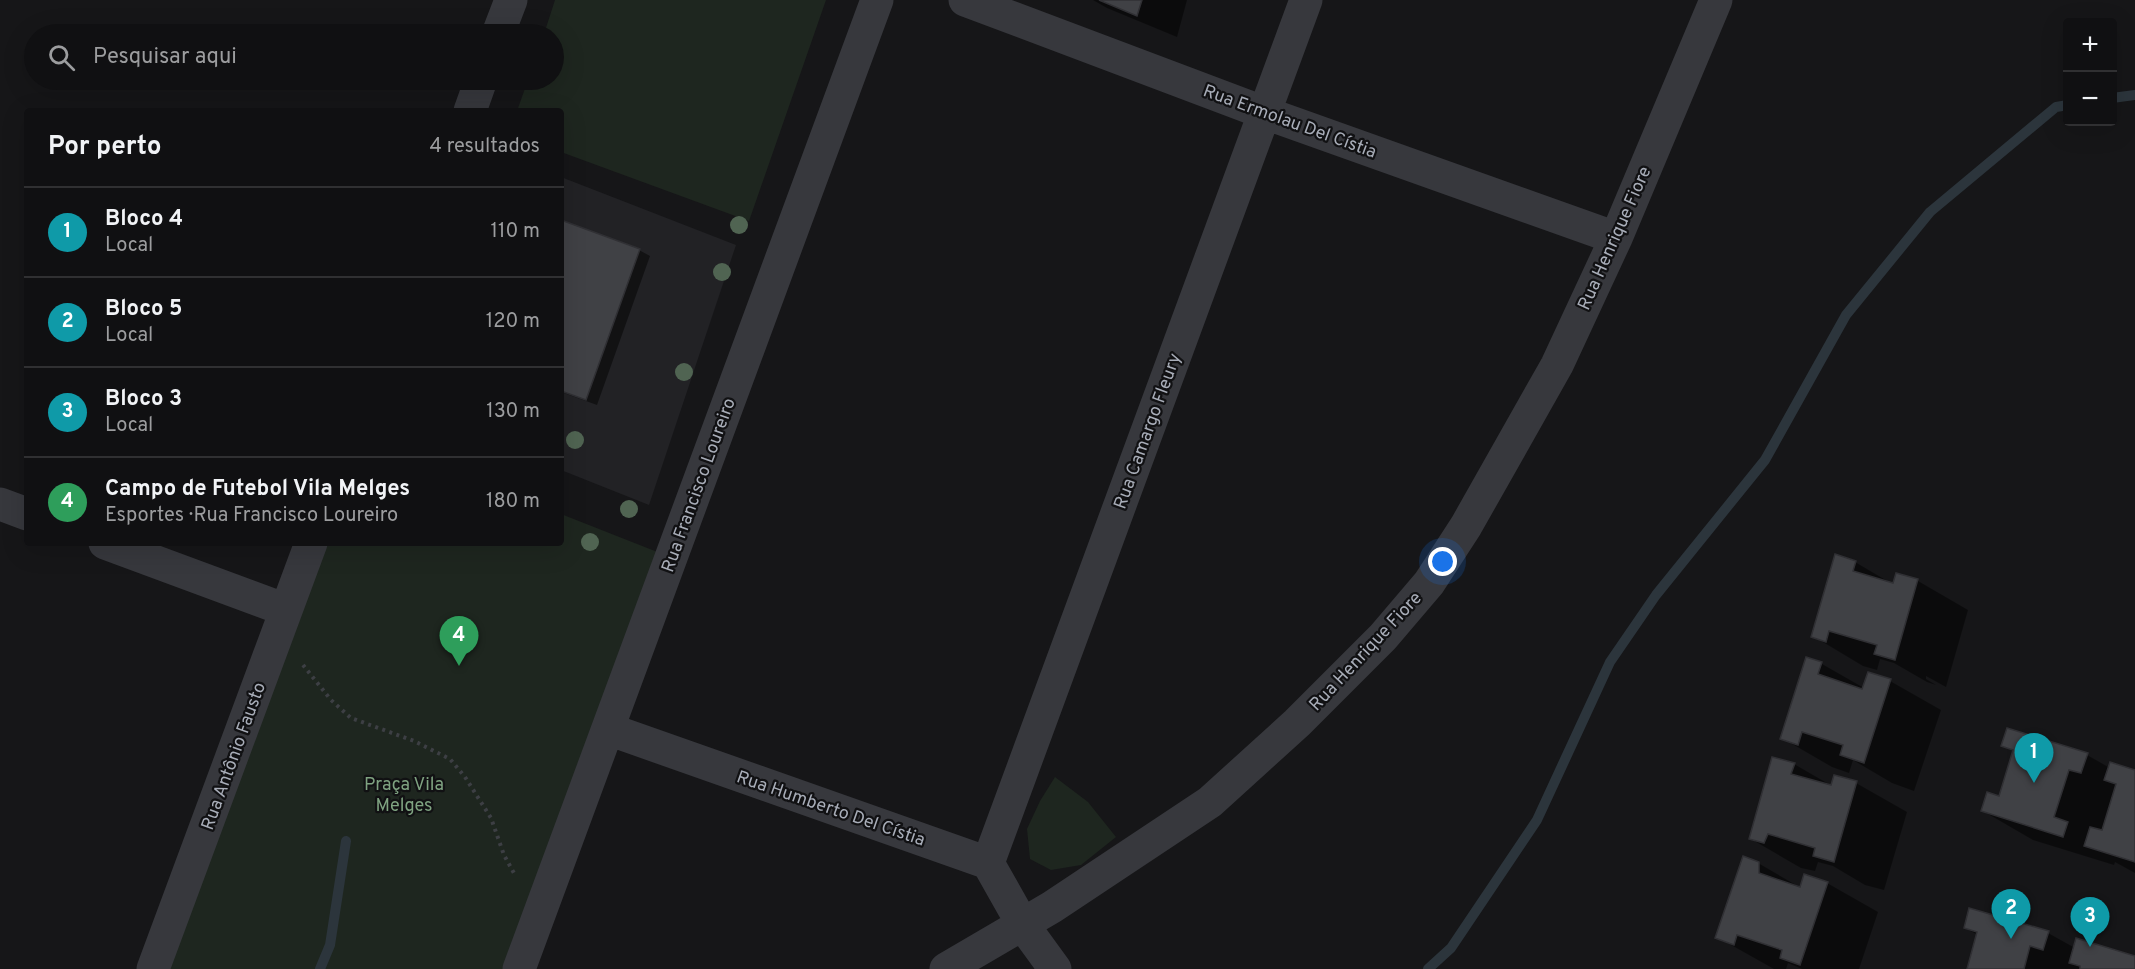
<!DOCTYPE html>
<html lang="pt">
<head>
<meta charset="utf-8">
<style>
	:root { --surface:#101012; --page:#1e1e20; --text:#f1f3f6; --muted:#9c9d9f; --line:#303032; --accent:#db2777 }
	body { margin:0; font-family:Overpass,sans-serif; background:var(--page); color:var(--text) }
	.controls { position:absolute; right:18px; top:18px; display:grid; overflow:hidden; border-radius:6px; box-shadow:0 6px 24px #0002 }
	.controls button { width:54px; height:54px; display:grid; place-items:center; padding:0; border:0; border-bottom:2px solid var(--line); background:var(--surface); color:var(--text); font:30px sans-serif }
	.you { position:absolute; left:1443px; top:562px; width:21px; height:21px; margin:-15px; border:4px solid #fff; border-radius:50%; background:#1a73e8; box-shadow:0 0 0 9px #1a73e833 }
	.badge { display:grid; place-items:center; width:39px; height:39px; border-radius:50%; background:var(--accent); color:#fff; font-size:20px; font-weight:700 }
	.pin { position:absolute; translate:-50% -50px; filter:drop-shadow(0 2px 3px #0008) }
	.pin::after { content:''; position:absolute; top:32px; width:21px; height:18px; background:inherit; clip-path:polygon(0 0,100% 0,50% 100%) }
	.list { margin:0; padding:0; list-style:none }
	h2 { display:flex; justify-content:space-between; align-items:center; height:78px; margin:0; padding:0 24px; font-size:26px }
	h2 small { font-size:20px; font-weight:400; color:var(--muted) }
	.list li { display:grid; grid-template-columns:39px 1fr auto; gap:18px; align-items:center; box-sizing:border-box; height:90px; padding:0 24px; border-top:2px solid var(--line) }
	.list b { display:block; font-size:22px; white-space:nowrap }
	.list p { margin:0; font-size:20px; white-space:nowrap; color:var(--muted) }
	.list em { font-size:20px; font-style:normal; color:var(--muted) }
	.icon { flex:none; width:33px; height:33px; fill:none; stroke:currentColor; stroke-width:2; stroke-linecap:round; stroke-linejoin:round }
	.map { position:relative; flex:none; width:2135px; height:969px; overflow:hidden }
	.search { position:absolute; background:var(--surface); box-shadow:0 6px 24px #0002; left:24px; top:24px; width:540px; height:66px; display:flex; align-items:center; gap:15px; box-sizing:border-box; padding:0 21px; border-radius:33px; color:var(--muted); font-size:22px }
	.panel { position:absolute; background:var(--surface); box-shadow:0 6px 24px #0002; left:24px; top:108px; width:540px; height:438px; border-radius:6px }
	.map>svg:first-child { display:block }
	.built { fill:#222225 }
	.green { fill:#1e261f }
	.shadow { fill:#0007 }
	.lines { fill:none; stroke-linecap:round; stroke-linejoin:round }
	.stream { stroke:#2c353c; stroke-width:10 }
	.building { fill:#404145; stroke:#303034; stroke-width:1.5 }
	.path { stroke:#3d3f44; stroke-width:4; stroke-dasharray:3 4.5; stroke-linecap:butt }
	.street { stroke:#37383d; stroke-width:33 }
	.tree { fill:#506452 }
	.labels { text-anchor:middle; stroke-width:4.5; stroke-linejoin:round; paint-order:stroke }
	.street-label { font-size:18px; fill:#a8adb8; stroke:#111113 }
	.park-label { font-size:18px; fill:#7fa381; stroke:#111113 }
</style>
</head>
<body>
<div class="map">
<svg width="2135" height="969" viewBox="0 0 2135 969">
	<rect width="100%" height="100%" fill="#161618"/>
	<path class="built" d="M561,177L736,245L649,505L561,470Z"/>
	<path class="green" d="M555,0H826L749,221L561,152V111H517L528,80H554V34H544Z
		M561,514L665,555L516,969H162L321,543H561Z
		M1055,777L1088,802L1116,837L1081,865L1051,870L1030,859L1027,829L1040,801Z"/>
	<path class="shadow" d="M1093,0H1187L1177,37L1107,8Z
		M561,222L639,250L650,256L597,405L561,392Z
		M1855,562L1894,585L1897,575L1918,581L1968,610L1946,687L1926,676V679L1936,685L1927,682L1894,663L1880,659L1877,670L1863,666L1813,636Z
		M1807,659L1822,664L1864,688L1890,681L1941,710L1914,791L1892,783L1853,760L1849,773L1832,767L1782,738Z
		M2003,745L2087,755L2110,768L2135,772V873L2115,862L2114,865L2033,840L1983,811L2000,797L2014,752Z
		M1794,764L1832,786L1856,783L1907,812L1884,890L1865,885L1833,866L1818,862L1815,871L1801,868L1751,839Z
		M1758,863L1801,888L1827,883L1878,912L1859,969H1802L1788,963L1786,969H1774L1717,937Z
		M1965,928L2048,933L2075,948L2135,957V969H1968L1978,935Z"/>
	<g class="lines">
		<path class="stream" d="M2112,98L2135,95
			M320,969L330,945L346,841
			M1428,969L1451,948L1537,820L1610,662L1656,595L1765,460L1846,315L1930,212L2056,107L2068,105"/>
	</g>
	<path class="building" d="M1099,0H1142L1137,16Z
		M561,220L640,249L586,400L561,391Z
		M1835,554L1856,561L1853,571L1893,583L1896,573L1918,579L1895,660L1874,654L1877,645L1829,631L1826,642L1811,637Z
		M1806,657L1822,662L1818,674L1862,689L1868,672L1891,679L1864,763L1840,755L1843,745L1802,732L1798,745L1780,739Z
		M2007,728L2088,753L2081,773L2069,770L2054,817L2068,822L2063,837L1981,811L1987,792L1999,796L2013,750L2001,746Z
		M1772,757L1795,763L1791,774L1831,785L1834,775L1857,781L1834,862L1813,856L1815,848L1768,834L1764,843L1749,839Z
		M2110,762L2135,770V862L2084,846L2090,827L2102,830L2116,784L2104,780Z
		M1743,856L1759,862V873L1800,887L1804,874L1828,882L1800,965L1780,958L1782,950L1737,935L1734,945L1715,938Z
		M1969,908L2049,931L2043,950L2030,946L2024,969H1967L1977,932L1964,928Z
		M2076,938L2135,956V969H2080V966L2069,963Z"/>
	<g class="lines">
		<path class="path" d="M303,665L331,700L351,718L414,741L450,759L465,777L491,818L504,855L515,875"/>
		<path class="street" d="M965,0L1265,113L1616,238
			M498,34L511,0
			M470,111L481,80
			M0,504L27,514
			M105,543L286,610
			M608,729L988,863L1023,925L1055,969
			M988,863L1306,0
			M153,969L311,543
			M519,969L877,0
			M946,969L1052,907L1210,802L1297,723L1383,637L1429,583L1466,526L1557,365L1616,238L1716,0"/>
	</g>
	<g class="tree">
		<circle cx="739" cy="225" r="9"/>
		<circle cx="722" cy="272" r="9"/>
		<circle cx="684" cy="372" r="9"/>
		<circle cx="575" cy="440" r="9"/>
		<circle cx="629" cy="509" r="9"/>
		<circle cx="590" cy="542" r="9"/>
	</g>
	<g class="labels">
		<g class="street-label">
			<text transform="translate(1290 121) rotate(20)" y="6">Rua Ermolau Del Cístia</text>
			<text transform="translate(1614 238) rotate(-66)" y="6">Rua Henrique Fiore</text>
			<text transform="translate(1147 431) rotate(-70)" y="6">Rua Camargo Fleury</text>
			<text transform="translate(698 485) rotate(-70)" y="6">Rua Francisco Loureiro</text>
			<text transform="translate(1365 651) rotate(-47)" y="6">Rua Henrique Fiore</text>
			<text transform="translate(233 756) rotate(-70)" y="6">Rua Antônio Fausto</text>
			<text transform="translate(831 808) rotate(19)" y="6">Rua Humberto Del Cístia</text>
		</g>
		<g class="park-label">
			<text x="404" y="790">Praça Vila<tspan x="404" dy="21">Melges</tspan></text>
		</g>
	</g>
</svg>
<div class="controls">
<button>+</button>
<button>−</button>
</div>
<div class="you"></div>
<div class="pin badge" style="left:2034px;top:783px;background:#0f9aa8">1</div>
<div class="pin badge" style="left:2011px;top:939px;background:#0f9aa8">2</div>
<div class="pin badge" style="left:2090px;top:947px;background:#0f9aa8">3</div>
<div class="pin badge" style="left:459px;top:666px;background:#2e9e5b">4</div>
<div class="search"><svg class="icon" aria-label="search" viewBox="0 0 24 24"><circle cx="10" cy="10" r="6"/><path d="M15 15l6 6"/></svg>Pesquisar aqui</div>
<section class="panel">
<h2>Por perto<small>4 resultados</small></h2>
<ul class="list">
<li><span class="badge" style="background:#0f9aa8">1</span><div><b>Bloco 4</b><p>Local</p></div><em>110 m</em></li>
<li><span class="badge" style="background:#0f9aa8">2</span><div><b>Bloco 5</b><p>Local</p></div><em>120 m</em></li>
<li><span class="badge" style="background:#0f9aa8">3</span><div><b>Bloco 3</b><p>Local</p></div><em>130 m</em></li>
<li><span class="badge" style="background:#2e9e5b">4</span><div><b>Campo de Futebol Vila Melges</b><p>Esportes · Rua Francisco Loureiro</p></div><em>180 m</em></li>
</ul>
</section>
</div>
</body>
</html>
